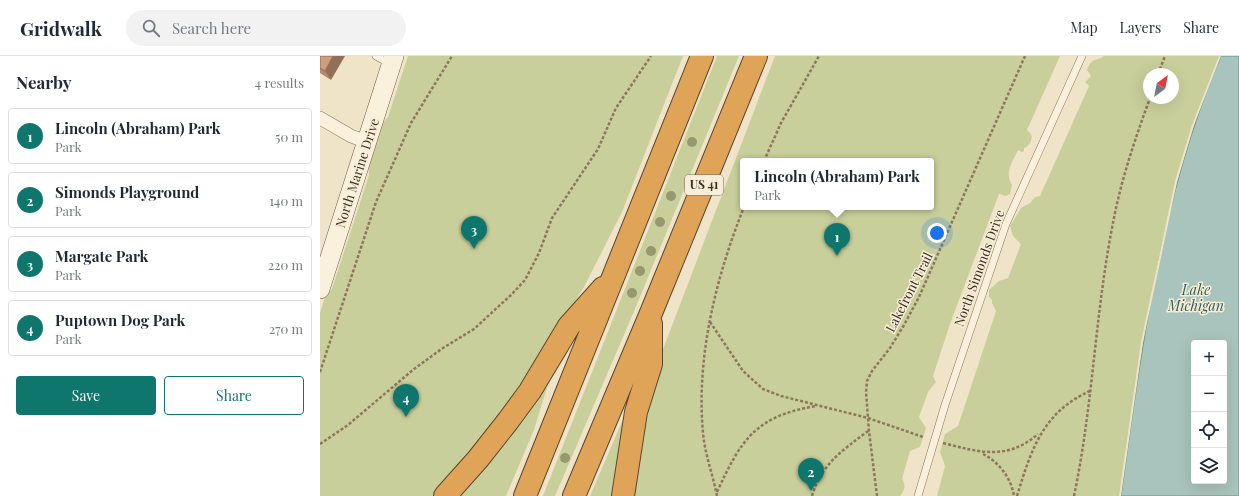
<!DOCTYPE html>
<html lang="en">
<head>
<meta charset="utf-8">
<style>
	:root { --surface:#fff; --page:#f2f2f3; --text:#1f2937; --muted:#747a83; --line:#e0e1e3; --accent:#0f766e }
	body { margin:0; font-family:"Playfair Display",serif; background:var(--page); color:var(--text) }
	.controls { position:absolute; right:12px; bottom:12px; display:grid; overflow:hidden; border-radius:4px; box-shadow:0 4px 16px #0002 }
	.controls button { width:36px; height:36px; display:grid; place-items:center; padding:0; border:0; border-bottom:1px solid var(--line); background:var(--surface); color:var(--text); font:20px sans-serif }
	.compass { position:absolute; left:823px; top:12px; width:36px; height:36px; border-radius:50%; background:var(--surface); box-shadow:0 4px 16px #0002; rotate:32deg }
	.you { position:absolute; left:617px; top:177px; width:14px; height:14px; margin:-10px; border:3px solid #fff; border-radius:50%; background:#1a73e8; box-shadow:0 0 0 6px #1a73e833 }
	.badge { display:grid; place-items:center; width:26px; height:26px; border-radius:50%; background:var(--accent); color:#fff; font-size:13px; font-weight:700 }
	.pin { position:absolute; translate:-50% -33px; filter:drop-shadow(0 1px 2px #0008) }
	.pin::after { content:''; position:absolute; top:21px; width:14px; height:12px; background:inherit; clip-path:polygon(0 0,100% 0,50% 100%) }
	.popup { position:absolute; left:420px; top:102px; width:194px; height:52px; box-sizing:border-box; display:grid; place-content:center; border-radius:4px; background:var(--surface); filter:drop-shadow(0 1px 3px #0005); font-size:13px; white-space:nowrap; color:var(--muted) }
	.popup b { font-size:15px; color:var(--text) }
	.popup::after { content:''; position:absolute; left:50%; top:100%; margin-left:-8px; border:8px solid transparent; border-top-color:var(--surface) }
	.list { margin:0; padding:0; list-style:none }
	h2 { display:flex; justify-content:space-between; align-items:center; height:52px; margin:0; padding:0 16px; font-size:17px }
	h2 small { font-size:13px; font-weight:400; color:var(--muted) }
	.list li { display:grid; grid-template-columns:26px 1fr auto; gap:12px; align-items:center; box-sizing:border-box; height:56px; margin:0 8px 8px; padding:0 8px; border:1px solid var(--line); border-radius:4px }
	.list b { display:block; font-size:15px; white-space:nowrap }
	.list p { margin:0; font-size:13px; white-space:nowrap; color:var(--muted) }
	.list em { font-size:13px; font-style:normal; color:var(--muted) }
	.actions { display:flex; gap:8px; padding:12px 16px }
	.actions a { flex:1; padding:9px 0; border:1px solid var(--accent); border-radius:4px; text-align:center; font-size:14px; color:var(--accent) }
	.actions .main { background:var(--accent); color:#fff }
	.icon { flex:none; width:22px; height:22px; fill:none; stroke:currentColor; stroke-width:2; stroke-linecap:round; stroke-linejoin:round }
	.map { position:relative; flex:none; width:919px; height:440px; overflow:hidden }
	header { display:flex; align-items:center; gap:24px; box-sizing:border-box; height:56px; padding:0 20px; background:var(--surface); border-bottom:1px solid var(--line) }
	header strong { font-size:19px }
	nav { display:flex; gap:22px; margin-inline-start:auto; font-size:14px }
	.search { width:280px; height:36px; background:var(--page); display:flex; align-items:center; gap:10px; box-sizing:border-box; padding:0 14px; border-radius:22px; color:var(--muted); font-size:15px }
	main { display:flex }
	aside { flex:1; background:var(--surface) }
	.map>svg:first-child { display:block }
	.green { fill:#c9cf9b; fill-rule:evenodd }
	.water { fill:#a9c4bc; stroke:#6f938a; fill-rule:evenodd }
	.pier { fill:#f0e4c8 }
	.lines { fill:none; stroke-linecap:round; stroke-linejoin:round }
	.lane-casing { stroke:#8d765c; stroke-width:8 }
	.street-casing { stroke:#8d765c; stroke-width:14 }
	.secondary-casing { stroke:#6f573f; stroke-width:20 }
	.highway-casing { stroke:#5b4430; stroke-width:24 }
	.path { stroke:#8d765c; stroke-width:2.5; stroke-dasharray:3 2; stroke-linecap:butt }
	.lane { stroke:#faf1dc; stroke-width:7 }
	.street { stroke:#faf1dc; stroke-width:13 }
	.secondary { stroke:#faf1dc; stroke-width:19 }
	.highway { stroke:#e0a458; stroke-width:22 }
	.tree { fill:#96986f }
	.wall { fill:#b2896c }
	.shaded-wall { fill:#916f58 }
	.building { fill:#cf9f7d; stroke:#916f58 }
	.labels { text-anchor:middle; stroke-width:3; stroke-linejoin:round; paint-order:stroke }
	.shield { fill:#f7eed8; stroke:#756857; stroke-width:1 }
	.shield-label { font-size:12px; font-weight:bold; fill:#3d2e20 }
	.street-label { font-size:13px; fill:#3d2e20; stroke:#f7eed8 }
	.water-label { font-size:14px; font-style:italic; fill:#2f5d5a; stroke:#f7eed8 }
</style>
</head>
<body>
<header>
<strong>Gridwalk</strong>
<div class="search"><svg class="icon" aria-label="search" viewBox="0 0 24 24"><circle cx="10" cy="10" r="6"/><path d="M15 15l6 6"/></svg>Search here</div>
<nav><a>Map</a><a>Layers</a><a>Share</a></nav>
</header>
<main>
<aside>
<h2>Nearby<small>4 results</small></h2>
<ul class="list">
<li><span class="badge">1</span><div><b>Lincoln (Abraham) Park</b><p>Park</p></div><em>50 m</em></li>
<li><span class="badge">2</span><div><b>Simonds Playground</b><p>Park</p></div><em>140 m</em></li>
<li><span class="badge">3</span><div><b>Margate Park</b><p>Park</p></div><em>220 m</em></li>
<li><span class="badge">4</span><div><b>Puptown Dog Park</b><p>Park</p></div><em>270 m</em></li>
</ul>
<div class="actions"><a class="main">Save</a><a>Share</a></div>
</aside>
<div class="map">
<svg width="919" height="440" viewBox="0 0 919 440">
	<rect width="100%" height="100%" fill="#f0e4c8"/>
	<path class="green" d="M88,0H363L302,156L264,231L210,321L153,397L113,440H0V257L6,238L12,233L49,119C47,103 56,71 68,61Z
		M397,0H419L315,253L235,440H223Z
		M455,0H740L707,74L711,78C713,83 710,90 704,92V95L702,96L698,94C693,105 684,117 692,129L690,138L686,140L679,138L630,268L613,320L616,326L608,336L599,361L606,372L600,391L590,395L582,423C586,430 585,434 580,440H308L327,335ZM423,105H611V151H423Z
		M784,0H901C841,139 822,291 801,440H617L625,410L620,396L625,378L638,370L676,255L672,247V244L669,241V234L679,225L688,222L701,188L693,180L690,170L701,152L710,147L715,141L720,140L769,30L765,26L771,20L767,14C772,0 777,6 784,0ZM829,18H853V42H829Z
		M231,319L214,374L186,440H133Z
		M307,354L294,440H270Z"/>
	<path class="water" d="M901,0H919V440H801C822,291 841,139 901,0ZM874,287H904V425H874Z"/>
	<path class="pier" d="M899,0H901L874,69L857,126L823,286L801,440H799L821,286L855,125L872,69Z"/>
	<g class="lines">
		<defs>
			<path id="lane" d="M56,0L70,8
				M598,440L625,349L686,168L762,0"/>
			<path id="street" d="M0,62L31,80L47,86"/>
			<path id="secondary" d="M0,233L74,0"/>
			<path id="highway" d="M125,440L158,403L188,365L210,335L249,270L283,232
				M205,440L382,0
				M254,440L331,257L436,0
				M303,440L316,356L331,308V268"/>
		</defs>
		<use href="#lane" class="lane-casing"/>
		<use href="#street" class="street-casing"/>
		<use href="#secondary" class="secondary-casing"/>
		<use href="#highway" class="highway-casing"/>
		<path class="path" d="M838,18L845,0
			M444,105L461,67L499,0
			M390,266L423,315L443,333L461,340L548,362L603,381
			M0,316L56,146L91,67L132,0
			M623,387C659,396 687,405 718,378
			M0,388L28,369L94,313L123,292L154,273L191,239L205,224L219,197L232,162L278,93L296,52L331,0
			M663,398C679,406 691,422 694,440
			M397,436C421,384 435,360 496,350
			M397,440C393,419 385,399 383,377C376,301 396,221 424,151
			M492,440C502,407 522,395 548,375
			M557,440L549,375L546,336L547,325L552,315L570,292L584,269L599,241L705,0
			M697,440C711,394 723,356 770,335
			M754,440C773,350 775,257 793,167C801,124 815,83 830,42"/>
		<use href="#lane" class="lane"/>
		<use href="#street" class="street"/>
		<use href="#secondary" class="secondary"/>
		<use href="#highway" class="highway"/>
	</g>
	<g class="tree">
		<circle cx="372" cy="86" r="5"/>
		<circle cx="351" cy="140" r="5"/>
		<circle cx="340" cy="166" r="5"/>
		<circle cx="331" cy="195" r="5"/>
		<circle cx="320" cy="215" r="5"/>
		<circle cx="312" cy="237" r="5"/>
		<circle cx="245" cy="402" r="5"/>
	</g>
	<path class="wall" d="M0,0L11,24L0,17Z"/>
	<path class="shaded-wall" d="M13,0H25L11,24L5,15Z"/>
	<path class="building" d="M0,0H13L5,15L0,12Z"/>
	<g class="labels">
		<rect class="shield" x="365" y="119" width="38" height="20" rx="3"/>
		<g class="shield-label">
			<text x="384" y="133">US 41</text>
		</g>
		<g class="street-label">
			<text transform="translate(37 117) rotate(-72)" y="5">North Marine Drive</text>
			<text transform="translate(659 212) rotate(-70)" y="5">North Simonds Drive</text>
			<text transform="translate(589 236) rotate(-63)" y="5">Lakefront Trail</text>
		</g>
		<g class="water-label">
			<text x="876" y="239">Lake<tspan x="876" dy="16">Michigan</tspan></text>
		</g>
	</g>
</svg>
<div class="controls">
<button>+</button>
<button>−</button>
<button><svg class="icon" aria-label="locate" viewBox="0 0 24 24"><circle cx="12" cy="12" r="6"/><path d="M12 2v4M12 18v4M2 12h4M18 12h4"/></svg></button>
<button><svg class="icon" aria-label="layers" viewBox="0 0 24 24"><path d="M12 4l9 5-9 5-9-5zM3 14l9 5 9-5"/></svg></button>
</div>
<svg class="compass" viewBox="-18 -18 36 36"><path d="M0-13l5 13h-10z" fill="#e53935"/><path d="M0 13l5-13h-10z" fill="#747a83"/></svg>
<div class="you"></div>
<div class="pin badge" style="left:517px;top:200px">1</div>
<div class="popup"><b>Lincoln (Abraham) Park</b>Park</div>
<div class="pin badge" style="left:491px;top:435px">2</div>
<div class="pin badge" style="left:154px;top:193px">3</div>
<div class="pin badge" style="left:86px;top:361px">4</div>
</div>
</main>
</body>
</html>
